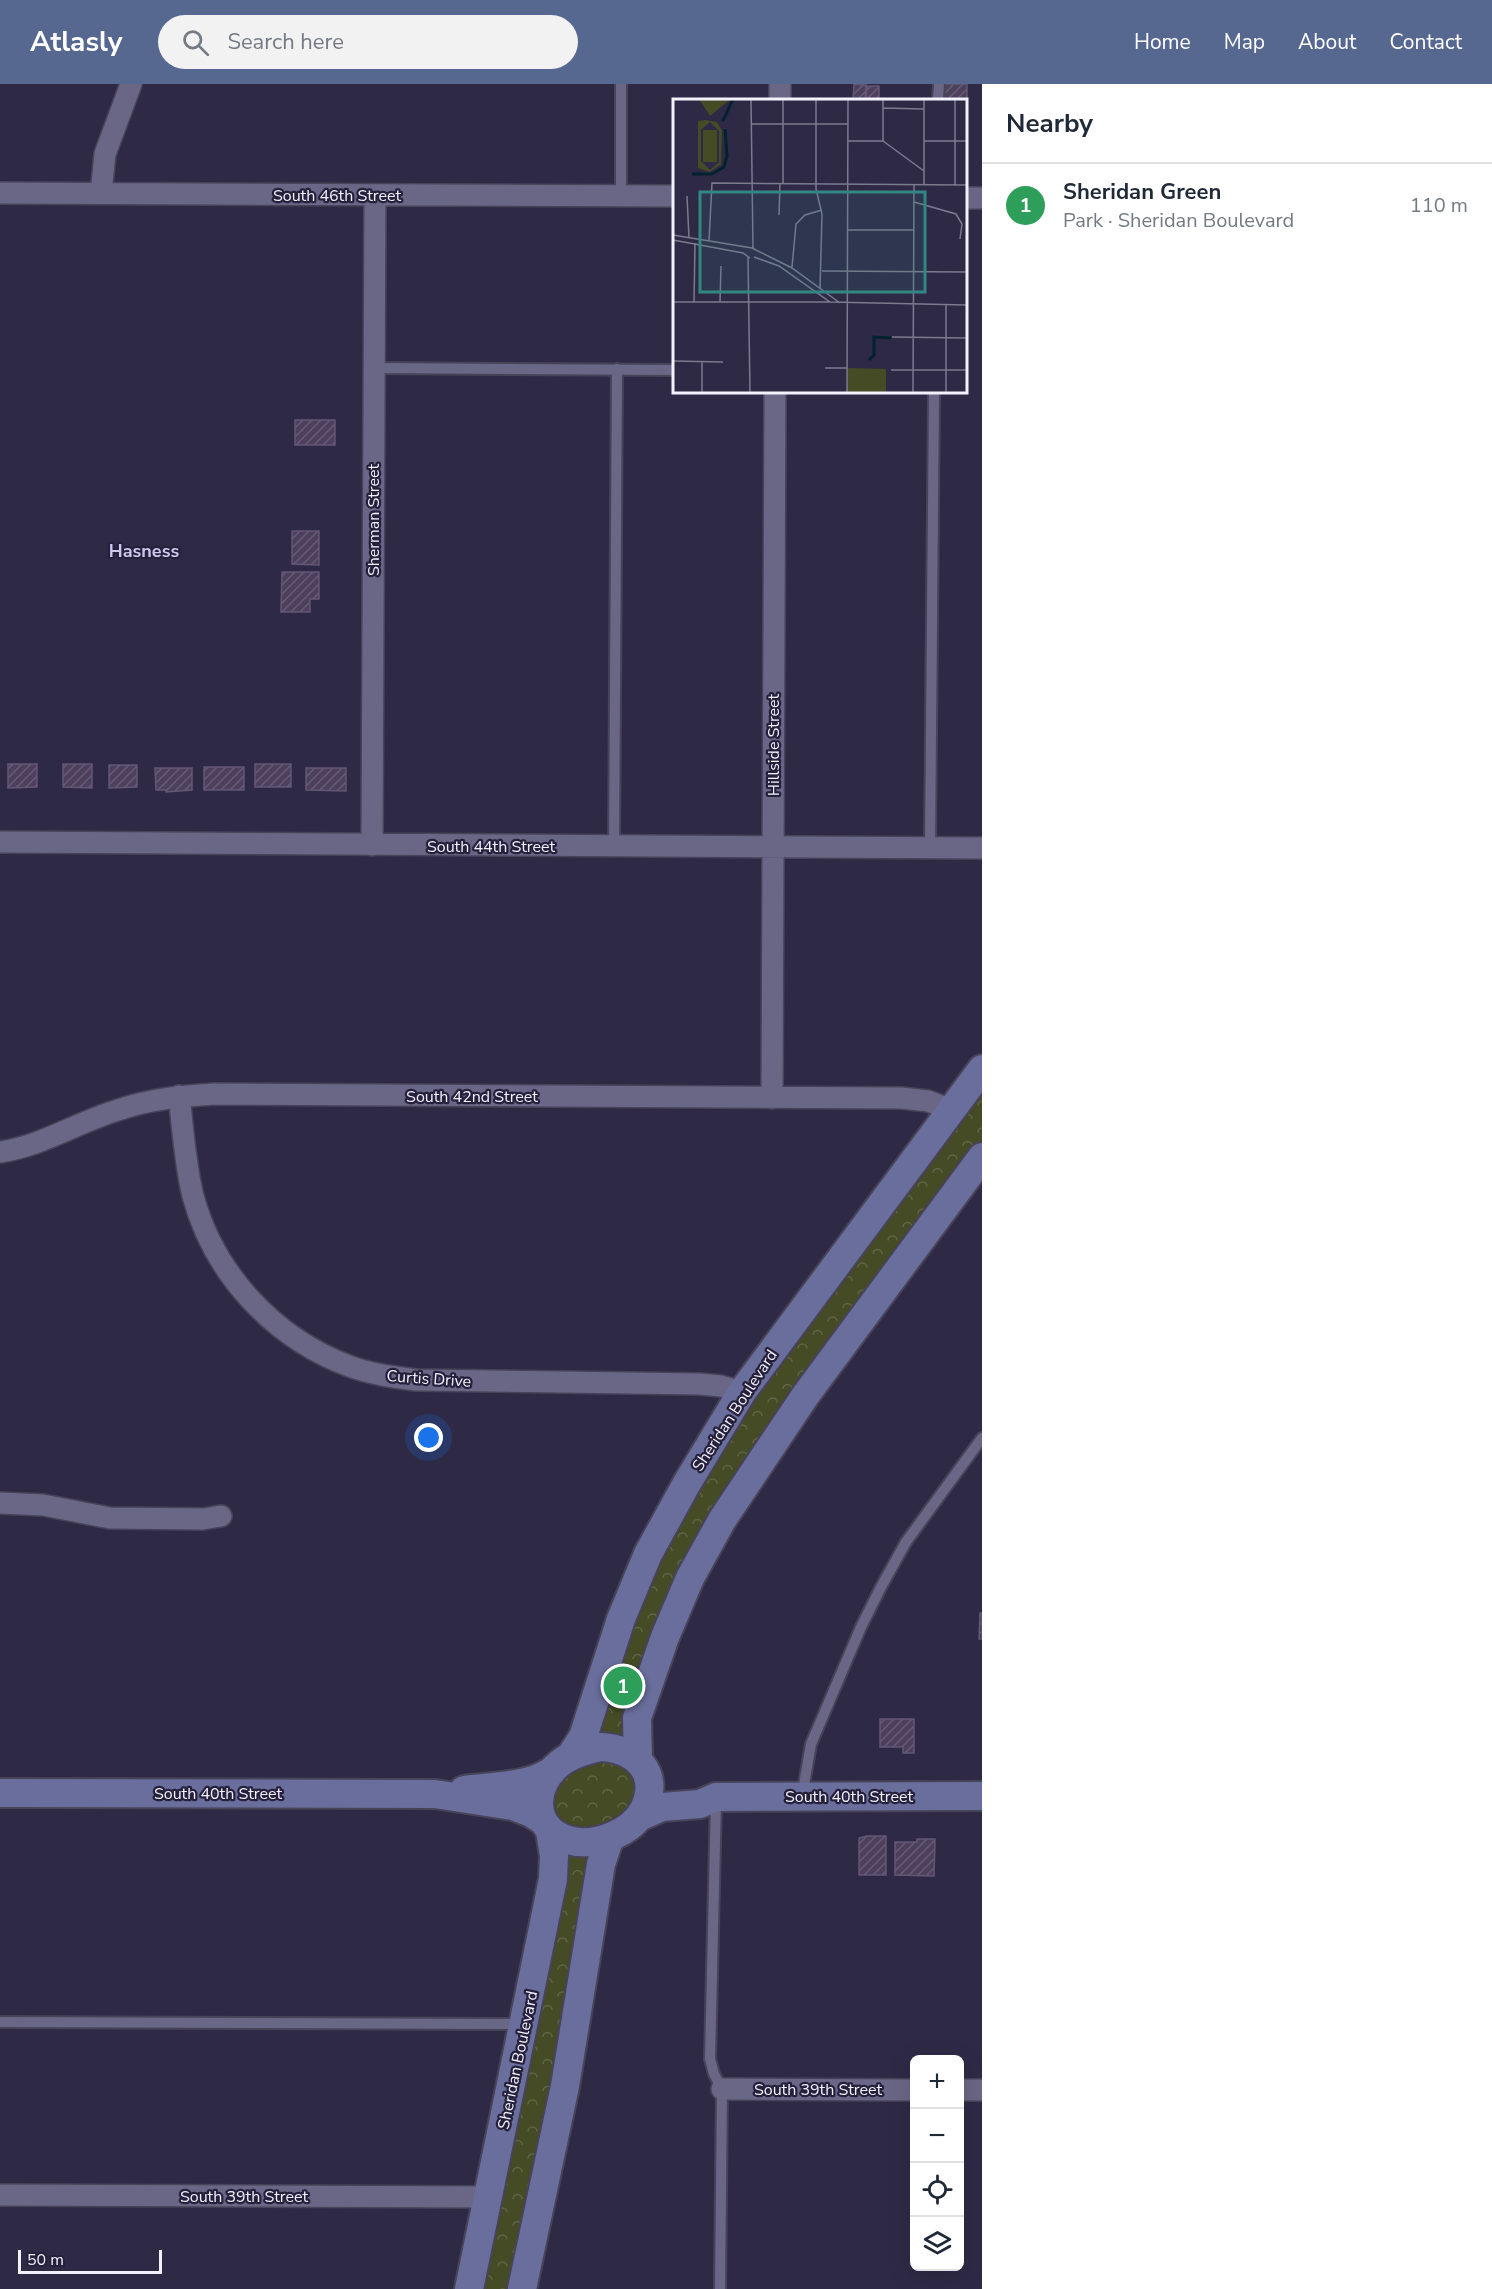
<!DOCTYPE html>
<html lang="en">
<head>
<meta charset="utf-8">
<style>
	:root { --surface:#fff; --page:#f2f2f3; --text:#1f2937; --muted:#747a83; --line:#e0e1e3; --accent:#566890 }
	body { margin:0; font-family:"Nunito Sans",sans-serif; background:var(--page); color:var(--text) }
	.controls { position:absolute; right:18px; bottom:18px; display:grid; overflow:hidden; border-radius:9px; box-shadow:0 6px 24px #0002 }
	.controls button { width:54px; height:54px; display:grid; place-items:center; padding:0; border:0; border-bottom:2px solid var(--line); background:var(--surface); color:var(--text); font:30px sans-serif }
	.scale { position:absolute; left:18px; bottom:15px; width:144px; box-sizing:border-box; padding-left:6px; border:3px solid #f2f1fd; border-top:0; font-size:16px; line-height:21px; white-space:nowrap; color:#f2f1fd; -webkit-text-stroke:4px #25203b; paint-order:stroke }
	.you { position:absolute; left:429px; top:1354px; width:21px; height:21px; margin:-15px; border:4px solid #fff; border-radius:50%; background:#1a73e8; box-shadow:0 0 0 9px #1a73e833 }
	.badge { display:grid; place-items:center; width:39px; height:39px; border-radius:50%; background:var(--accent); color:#fff; font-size:20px; font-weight:700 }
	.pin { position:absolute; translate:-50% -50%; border:3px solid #fff; box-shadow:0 2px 6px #0006 }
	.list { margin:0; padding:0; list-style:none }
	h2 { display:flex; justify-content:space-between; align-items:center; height:78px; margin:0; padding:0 24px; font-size:26px }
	h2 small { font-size:20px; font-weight:400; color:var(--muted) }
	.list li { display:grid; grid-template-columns:39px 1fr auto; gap:18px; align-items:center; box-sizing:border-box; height:84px; padding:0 24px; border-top:2px solid var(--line) }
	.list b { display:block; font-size:22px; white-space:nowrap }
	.list p { margin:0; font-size:20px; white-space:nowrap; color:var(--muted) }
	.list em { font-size:20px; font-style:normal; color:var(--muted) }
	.icon { flex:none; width:33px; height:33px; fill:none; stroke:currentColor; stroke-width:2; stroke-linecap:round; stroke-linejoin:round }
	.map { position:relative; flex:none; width:982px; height:2205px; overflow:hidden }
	header { display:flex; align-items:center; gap:36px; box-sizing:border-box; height:84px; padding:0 30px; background:var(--accent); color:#fff }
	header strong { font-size:28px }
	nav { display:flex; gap:33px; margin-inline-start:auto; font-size:21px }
	.search { width:420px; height:54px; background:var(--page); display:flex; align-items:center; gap:15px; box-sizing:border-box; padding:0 21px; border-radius:33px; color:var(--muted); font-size:22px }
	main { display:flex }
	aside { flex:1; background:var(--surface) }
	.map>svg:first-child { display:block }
	.forest { fill:url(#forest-crowns) }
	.building { fill:url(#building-hatch); stroke:#635775; stroke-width:1.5 }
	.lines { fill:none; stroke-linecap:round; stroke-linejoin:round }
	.lane-casing { stroke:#474359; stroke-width:14 }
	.street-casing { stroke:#474359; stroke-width:24 }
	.secondary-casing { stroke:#474359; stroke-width:32 }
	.lane { stroke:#6a6685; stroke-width:10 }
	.street { stroke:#6a6685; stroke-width:21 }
	.secondary { stroke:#6a6e9c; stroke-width:28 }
	.labels { text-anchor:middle; stroke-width:4.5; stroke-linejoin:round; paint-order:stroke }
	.street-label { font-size:16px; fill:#f2f1fd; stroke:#25203b }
	.neighbourhood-label { font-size:18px; font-weight:bold; fill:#cdc9ed; stroke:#25203b }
	.inset-river { fill:none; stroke:#00222e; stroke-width:3 }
	.inset-road { fill:none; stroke:#7c7a8f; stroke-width:1.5 }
	.view { fill:#318883; fill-opacity:0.15; stroke:#318883; stroke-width:3 }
	.inset-edge { fill:none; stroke:#f2f1fd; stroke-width:3 }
</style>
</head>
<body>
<header>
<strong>Atlasly</strong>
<div class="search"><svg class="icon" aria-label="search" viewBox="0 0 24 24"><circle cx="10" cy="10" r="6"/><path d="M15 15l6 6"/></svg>Search here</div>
<nav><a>Home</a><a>Map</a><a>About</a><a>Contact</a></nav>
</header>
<main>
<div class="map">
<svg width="982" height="2205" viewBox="0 0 982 2205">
	<defs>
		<pattern id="forest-crowns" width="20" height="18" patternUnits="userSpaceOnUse" patternTransform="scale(1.5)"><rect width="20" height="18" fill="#444b25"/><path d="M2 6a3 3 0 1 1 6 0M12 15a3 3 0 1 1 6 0" fill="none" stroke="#5f6546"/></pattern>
		<pattern id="building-hatch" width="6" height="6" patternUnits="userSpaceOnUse" patternTransform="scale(1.5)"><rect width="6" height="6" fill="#4c405d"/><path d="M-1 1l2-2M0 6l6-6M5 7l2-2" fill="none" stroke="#665c75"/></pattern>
	</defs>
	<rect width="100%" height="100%" fill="#2e2a46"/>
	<path class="forest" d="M982,985V1073L764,1372L637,1634L648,1697L610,1753L522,2205H469L553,1795L542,1736L559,1679L687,1399Z"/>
	<path class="building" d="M854,0L866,1L865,16H853Z
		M943,0H967V20L966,16H943Z
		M867,2H879V16H866Z
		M295,336H335V361H295Z
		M292,447H319V481L292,480Z
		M282,488H319V515H310V528H281Z
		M8,680H37V703L8,704Z
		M63,680H92V704L63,703Z
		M255,680H291V703H255Z
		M109,681H137V703L109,704Z
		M204,683H244V706H204Z
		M155,684H192V706L166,708V706H156Z
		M306,684H346V707L306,706Z
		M980,1529H982V1555H979Z
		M880,1635H914V1669H903V1663H880Z
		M867,1752H886V1791H859V1754Z
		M917,1755H935L934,1792L895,1791V1758H917Z"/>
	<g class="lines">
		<defs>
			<path id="lane" d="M621,0V112
				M938,16L939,0
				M374,284L674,286
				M614,762L617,285
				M930,763L934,308
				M802,1712L811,1660L861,1543L881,1503L906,1458L982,1354
				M716,1716L710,1975L714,1990L722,2005L720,2205
				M0,1938L522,1940"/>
			<path id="street" d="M780,16V0
				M0,109L674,112
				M101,109L105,70L131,0
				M966,114H982
				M0,758L982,764
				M372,761L375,111
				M179,1012C183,1045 185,1080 193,1112C214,1190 274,1254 349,1282C370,1290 393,1293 416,1296L699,1300L721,1302L742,1308
				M772,1014L775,308
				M0,1068C42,1062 78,1038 118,1026C150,1015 182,1012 215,1010L901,1014L928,1017L952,1026
				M0,1419L43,1421L110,1434L203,1435L221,1432
				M722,2005L914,2006
				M960,2006H982
				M0,2111L488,2113"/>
			<path id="secondary" d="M601,1663C636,1665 661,1689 644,1725C632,1749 594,1764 568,1756C531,1744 531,1703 559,1680C571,1670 586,1666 601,1663Z
				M570,1673L583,1653L621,1535L648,1470L687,1399L742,1308L982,985
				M638,1676L637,1634L665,1553L690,1494L722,1436L805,1312L982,1073
				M464,1706C493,1702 526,1703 550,1688
				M0,1709L435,1710L513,1722L531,1729L542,1736
				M639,1733L662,1723L700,1720L716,1713L982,1712
				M469,2205L553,1795L554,1772L550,1747
				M522,2205L565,2002L601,1780L610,1753"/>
		</defs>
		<use href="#lane" class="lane-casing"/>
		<use href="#street" class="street-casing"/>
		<use href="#secondary" class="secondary-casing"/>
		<use href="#lane" class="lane"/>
		<use href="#street" class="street"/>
		<use href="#secondary" class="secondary"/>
	</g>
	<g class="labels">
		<g class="street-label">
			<text x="337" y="117">South 46th Street</text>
			<text transform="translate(373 436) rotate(-90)" y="6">Sherman Street</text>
			<text transform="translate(773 661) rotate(-90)" y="6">Hillside Street</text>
			<text x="491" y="768">South 44th Street</text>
			<text x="472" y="1018">South 42nd Street</text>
			<text transform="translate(429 1294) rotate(4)" y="6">Curtis Drive</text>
			<text transform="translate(734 1326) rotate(-57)" y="6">Sheridan Boulevard</text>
			<text x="218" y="1715">South 40th Street</text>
			<text x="849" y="1718">South 40th Street</text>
			<text transform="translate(517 1976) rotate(-78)" y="6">Sheridan Boulevard</text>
			<text x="818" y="2011">South 39th Street</text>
			<text x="244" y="2118">South 39th Street</text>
		</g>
		<g class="neighbourhood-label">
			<text x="144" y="473">Hasness</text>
		</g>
	</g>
	<g transform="translate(673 15)">
		<rect width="294" height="294" fill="#2e2a46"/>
		<path d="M26,0H55V2L37,17ZM33,21L44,23L49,32L48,65L37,73L25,69V22ZM37,23L46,32V63L37,71L28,62V31ZM30,31H44V63H30Z" fill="#444b25" fill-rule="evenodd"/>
		<path d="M174,269L213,270V294H174Z" fill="#444b25"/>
		<path class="inset-river" d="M50,22L60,0M19,75H39L51,68L54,57L52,30M196,261L201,256V238L218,239"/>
		<path class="inset-road" d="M78,0L80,149M143,0V90L149,115L147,190M210,9L251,10M79,25H175M175,42H210M210,42L251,72M210,42V0M251,42H294M110,85V0M251,85V0M282,86V0M14,97L16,139M241,103L283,115L289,125L287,140M106,116L107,85M174,131H241M0,136L79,149L119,169L167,204M0,141L70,154L77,159M36,142L39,84L294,86M75,158L77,294M81,158L106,167L157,203L294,206M119,168L123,125L132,116L149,111M149,172L294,173M0,203H157M21,203L22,144M47,203L48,167M219,238L294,239M0,262L50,263M152,269H174M218,271H294M29,294V263M174,294L175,0M240,294L241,85M273,294V206"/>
		<path class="view" d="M27,93H252V193H27Z"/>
		<rect width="294" height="294" class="inset-edge"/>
	</g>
</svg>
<div class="controls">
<button>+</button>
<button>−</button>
<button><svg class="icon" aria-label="locate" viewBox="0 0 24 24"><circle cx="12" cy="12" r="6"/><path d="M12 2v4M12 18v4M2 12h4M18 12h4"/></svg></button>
<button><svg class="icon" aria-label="layers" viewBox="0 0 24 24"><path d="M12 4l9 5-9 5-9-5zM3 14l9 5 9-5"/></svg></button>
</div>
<div class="scale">50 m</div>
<div class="you"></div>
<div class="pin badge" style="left:623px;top:1602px;background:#2e9e5b">1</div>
</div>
<aside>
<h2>Nearby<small></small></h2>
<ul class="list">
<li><span class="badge" style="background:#2e9e5b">1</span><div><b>Sheridan Green</b><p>Park · Sheridan Boulevard</p></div><em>110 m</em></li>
</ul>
</aside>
</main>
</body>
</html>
